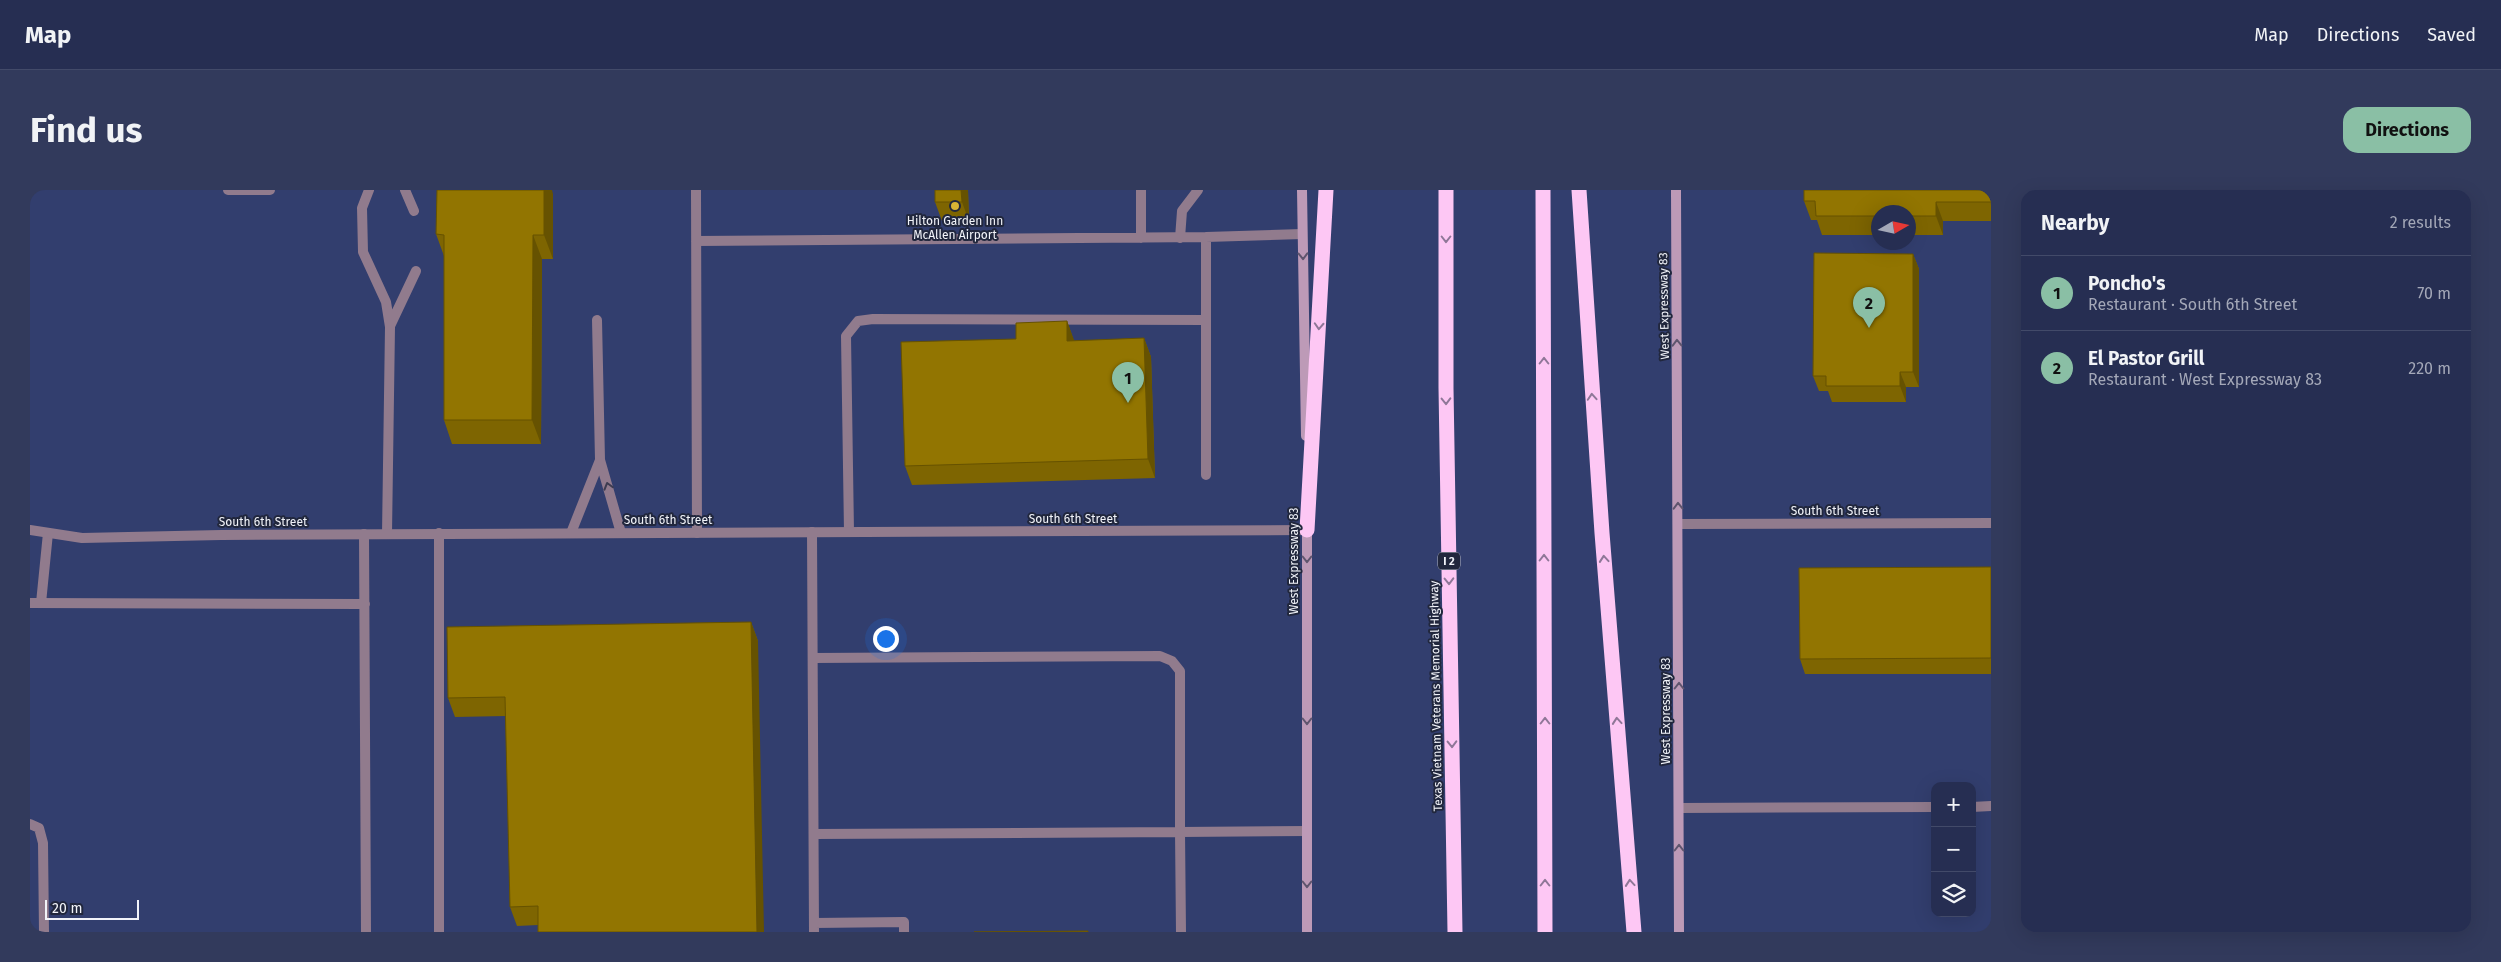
<!DOCTYPE html>
<html lang="en">
<head>
<meta charset="utf-8">
<style>
	:root { --surface:#262e52; --page:#323a5c; --text:#f1f3f6; --muted:#a4a8b8; --line:#424a69; --accent:#8abfa5 }
	body { margin:0; font-family:"Fira Sans",sans-serif; background:var(--page); color:var(--text) }
	.controls { position:absolute; right:15px; bottom:15px; display:grid; overflow:hidden; border-radius:10px; box-shadow:0 5px 20px #0002 }
	.controls button { width:45px; height:45px; display:grid; place-items:center; padding:0; border:0; border-bottom:1px solid var(--line); background:var(--surface); color:var(--text); font:25px sans-serif }
	.compass { position:absolute; left:1841px; top:15px; width:45px; height:45px; border-radius:50%; background:var(--surface); box-shadow:0 5px 20px #0002; rotate:81deg }
	.scale { position:absolute; left:15px; bottom:12px; width:94px; box-sizing:border-box; padding-left:5px; border:2px solid #f1f3f9; border-top:0; font-size:14px; line-height:18px; white-space:nowrap; color:#f1f3f9; -webkit-text-stroke:4px #21273d; paint-order:stroke }
	.you { position:absolute; left:855px; top:448px; width:18px; height:18px; margin:-12px; border:4px solid #fff; border-radius:50%; background:#1a73e8; box-shadow:0 0 0 8px #1a73e833 }
	.badge { display:grid; place-items:center; width:32px; height:32px; border-radius:50%; background:var(--accent); color:#111; font-size:16px; font-weight:700 }
	.pin { position:absolute; translate:-50% -41px; filter:drop-shadow(0 1px 2px #0008) }
	.pin::after { content:''; position:absolute; top:26px; width:18px; height:15px; background:inherit; clip-path:polygon(0 0,100% 0,50% 100%) }
	.list { margin:0; padding:0; list-style:none }
	h2 { display:flex; justify-content:space-between; align-items:center; height:65px; margin:0; padding:0 20px; font-size:21px }
	h2 small { font-size:16px; font-weight:400; color:var(--muted) }
	.list li { display:grid; grid-template-columns:32px 1fr auto; gap:15px; align-items:center; box-sizing:border-box; height:75px; padding:0 20px; border-top:1px solid var(--line) }
	.list b { display:block; font-size:19px; white-space:nowrap }
	.list p { margin:0; font-size:16px; white-space:nowrap; color:var(--muted) }
	.list em { font-size:16px; font-style:normal; color:var(--muted) }
	.icon { flex:none; width:28px; height:28px; fill:none; stroke:currentColor; stroke-width:2; stroke-linecap:round; stroke-linejoin:round }
	.map { position:relative; flex:none; width:1961px; height:742px; overflow:hidden; border-radius:15px }
	header { display:flex; align-items:center; gap:30px; box-sizing:border-box; height:70px; padding:0 25px; background:var(--surface); border-bottom:1px solid var(--line) }
	header strong { font-size:24px }
	nav { display:flex; gap:28px; margin-inline-start:auto; font-size:18px }
	.intro { display:flex; align-items:center; justify-content:space-between; box-sizing:border-box; height:120px; padding:0 30px }
	h1 { margin:0; font-size:35px }
	.button { padding:12px 22px; border-radius:15px; background:var(--accent); color:#111; font-size:18px; font-weight:700 }
	main { display:flex; gap:30px; padding:0 30px }
	aside { flex:1; background:var(--surface); border-radius:15px; box-shadow:0 5px 20px #0002 }
	.map>svg:first-child { display:block }
	.lines { fill:none; stroke-linecap:round; stroke-linejoin:round }
	.service { stroke:#917b8d; stroke-width:10 }
	.minor { stroke:#917b8d; stroke-width:10 }
	.secondary { stroke:#bd9ab7; stroke-width:10 }
	.motorway { stroke:#fdc7f4; stroke-width:15 }
	.wall { fill:#7e6501 }
	.shaded-wall { fill:#665201 }
	.building { fill:#927501; stroke:#665201 }
	.oneway { stroke:#8f7798 }
	.oneway2 { stroke:#5f556e }
	.oneway3 { stroke:#3d3c51 }
	.poi-dot { fill:#d8b434; stroke:#21273d; stroke-width:2 }
	.labels { text-anchor:middle; stroke-width:4; stroke-linejoin:round; paint-order:stroke }
	.shield { fill:#21273d; stroke:#b3b6c1; stroke-width:1 }
	.shield-label { font-size:11px; font-weight:bold; fill:#f1f3f9 }
	.poi-label { font-size:12px; fill:#f1f3f9; stroke:#21273d }
	.street-label { font-size:12px; fill:#f1f3f9; stroke:#21273d }
</style>
</head>
<body>
<header>
<strong>Map</strong>
<nav><a>Map</a><a>Directions</a><a>Saved</a></nav>
</header>
<div class="intro"><h1>Find us</h1><a class="button">Directions</a></div>
<main>
<div class="map">
<svg width="1961" height="742" viewBox="0 0 1961 742">
	<rect width="100%" height="100%" fill="#323e6e"/>
	<g class="lines">
		<path class="service" d="M198,0H240
			M339,0L332,18L333,62L356,112L360,137L357,344
			M375,0L384,21
			M666,0L667,343
			M1111,0V48
			M1150,48L1152,21L1168,0
			M666,51L1176,47
			M567,130L570,270
			M360,136L386,81
			M1176,285V130
			M782,342L784,742
			M819,342L816,146L828,131L843,129L1176,130V47L1272,44
			M541,343L570,270L591,343
			M334,344L336,742
			M0,413L335,414
			M11,413L18,343
			M783,468L1130,466L1142,471L1150,481V642L1277,641
			M1942,617L1961,616
			M1649,618L1905,617
			M0,634L9,638L13,653L14,742
			M784,644L1150,642L1151,742
			M784,733L874,732V742
			M409,742V343"/>
		<path class="minor" d="M1649,334L1961,333
			M0,340L52,348L191,345L1277,340"/>
		<path class="secondary" d="M1272,0L1276,246
			M1646,0L1649,742
			M1277,742V333"/>
		<path class="motorway" d="M1416,0V198L1425,742
			M1513,0L1515,742
			M1549,0L1572,343L1604,742
			M1277,340L1296,0"/>
	</g>
	<path class="wall" d="M938,0L939,31H912L905,12Z
		M1961,0V31H1913V45H1878V22H1848V45H1792L1787,30H1781L1774,11Z
		M523,4V69H512L511,254H422L414,230V66L406,44Z
		M1883,64L1889,79V197H1876V212H1802L1798,201H1789L1783,186Z
		M1037,131L1044,151L1114,148L1121,167L1125,288L882,295L875,276L986,149Z
		M1961,377V484H1775L1770,469Z
		M721,432L728,451L508,735L487,736L480,717L476,526L425,527L418,508Z"/>
	<path class="shaded-wall" d="M514,0H522L523,4V69L514,45Z
		M931,0H938L939,31L932,12Z
		M1906,12L1913,31V45L1906,26Z
		M503,45L512,69L511,254L502,230Z
		M1883,64L1889,79V197L1883,182Z
		M1037,131L1044,150V170L1037,151Z
		M1114,148L1121,167L1125,288L1118,269Z
		M1870,182L1876,197V212L1870,196Z
		M721,432L728,451L734,742H727Z"/>
	<path class="building" d="M407,0H514V45H503L502,230H414V45L406,44Z
		M905,0H931L932,12H905Z
		M1774,0H1961V12H1906V26H1878V22H1848V26H1786L1785,11H1774Z
		M1784,63L1883,64V182H1870V196H1796V186H1783Z
		M1037,131V151L1114,148L1118,269L875,276L871,152L986,149V133Z
		M1961,377V468L1770,469L1769,378Z
		M721,432L727,742H508V716L480,717L475,507L418,508L417,437Z
		M1058,741V742H944Z"/>
	<defs><path id="oneway-chevron" d="M-2-3.5L2.5 0L-2 3.5" fill="none" stroke-width="1.6" stroke-linecap="round" stroke-linejoin="round" transform="scale(1.25)"/></defs>
	<g class="oneway">
		<use href="#oneway-chevron" transform="translate(1416 49) rotate(90)"/>
		<use href="#oneway-chevron" transform="translate(1289 136) rotate(93)"/>
		<use href="#oneway-chevron" transform="translate(1514 171) rotate(-90)"/>
		<use href="#oneway-chevron" transform="translate(1562 207) rotate(-94)"/>
		<use href="#oneway-chevron" transform="translate(1416 211) rotate(89)"/>
		<use href="#oneway-chevron" transform="translate(1514 368) rotate(-90)"/>
		<use href="#oneway-chevron" transform="translate(1574 369) rotate(-95)"/>
		<use href="#oneway-chevron" transform="translate(1419 391) rotate(89)"/>
		<use href="#oneway-chevron" transform="translate(1515 531) rotate(-90)"/>
		<use href="#oneway-chevron" transform="translate(1587 531) rotate(-95)"/>
		<use href="#oneway-chevron" transform="translate(1422 554) rotate(89)"/>
		<use href="#oneway-chevron" transform="translate(1515 693) rotate(-90)"/>
		<use href="#oneway-chevron" transform="translate(1600 693) rotate(-95)"/>
	</g>
	<g class="oneway2">
		<use href="#oneway-chevron" transform="translate(1273 66) rotate(89)"/>
		<use href="#oneway-chevron" transform="translate(1647 153) rotate(-91)"/>
		<use href="#oneway-chevron" transform="translate(1648 316) rotate(-91)"/>
		<use href="#oneway-chevron" transform="translate(1277 369) rotate(90)"/>
		<use href="#oneway-chevron" transform="translate(1649 496) rotate(-90)"/>
		<use href="#oneway-chevron" transform="translate(1277 531) rotate(90)"/>
		<use href="#oneway-chevron" transform="translate(1649 658) rotate(-90)"/>
		<use href="#oneway-chevron" transform="translate(1277 694) rotate(90)"/>
	</g>
	<use class="oneway3" href="#oneway-chevron" transform="translate(578 296) rotate(-106)"/>
	<circle class="poi-dot" cx="925" cy="16" r="5"/>
	<g class="labels">
		<rect class="shield" x="1408" y="362.5" width="22" height="17" rx="4"/>
		<g class="shield-label">
			<text x="1419" y="375">I 2</text>
		</g>
		<g class="poi-label">
			<text x="925" y="35">Hilton Garden Inn<tspan x="925" dy="14">McAllen Airport</tspan></text>
		</g>
		<g class="street-label">
			<text transform="translate(1634 116) rotate(-91)" y="4">West Expressway 83</text>
			<text x="1805" y="325">South 6th Street</text>
			<text x="1043" y="333">South 6th Street</text>
			<text x="638" y="334">South 6th Street</text>
			<text x="233" y="336">South 6th Street</text>
			<text transform="translate(1264 371) rotate(-90)" y="4">West Expressway 83</text>
			<text transform="translate(1406 506) rotate(-91)" y="4">Texas Vietnam Veterans Memorial Highway</text>
			<text transform="translate(1636 521) rotate(-90)" y="4">West Expressway 83</text>
		</g>
	</g>
</svg>
<div class="controls">
<button>+</button>
<button>−</button>
<button><svg class="icon" aria-label="layers" viewBox="0 0 24 24"><path d="M12 4l9 5-9 5-9-5zM3 14l9 5 9-5"/></svg></button>
</div>
<svg class="compass" viewBox="-18 -18 36 36"><path d="M0-13l5 13h-10z" fill="#e53935"/><path d="M0 13l5-13h-10z" fill="#a4a8b8"/></svg>
<div class="scale">20 m</div>
<div class="you"></div>
<div class="pin badge" style="left:1098px;top:213px">1</div>
<div class="pin badge" style="left:1839px;top:138px">2</div>
</div>
<aside>
<h2>Nearby<small>2 results</small></h2>
<ul class="list">
<li><span class="badge">1</span><div><b>Poncho's</b><p>Restaurant · South 6th Street</p></div><em>70 m</em></li>
<li><span class="badge">2</span><div><b>El Pastor Grill</b><p>Restaurant · West Expressway 83</p></div><em>220 m</em></li>
</ul>
</aside>
</main>
</body>
</html>
